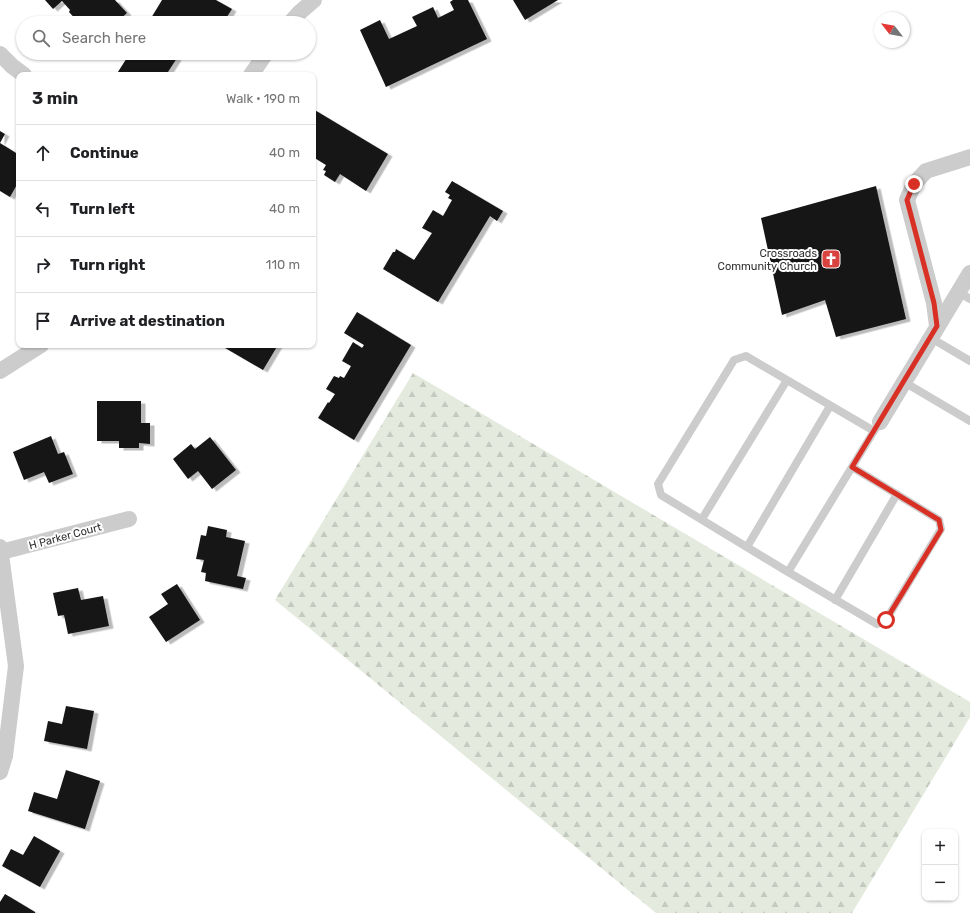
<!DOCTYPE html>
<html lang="en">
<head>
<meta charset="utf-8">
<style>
	:root { --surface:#fff; --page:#f6f6f6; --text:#202124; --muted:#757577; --line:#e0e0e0 }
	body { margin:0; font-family:Rubik,sans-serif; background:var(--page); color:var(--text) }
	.controls { position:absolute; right:12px; bottom:12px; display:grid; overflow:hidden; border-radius:8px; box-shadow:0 1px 3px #0004 }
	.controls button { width:36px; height:36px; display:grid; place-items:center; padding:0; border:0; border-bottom:1px solid var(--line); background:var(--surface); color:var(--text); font:20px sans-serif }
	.compass { position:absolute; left:874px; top:12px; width:36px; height:36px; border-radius:50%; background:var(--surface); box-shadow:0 1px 3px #0004; rotate:301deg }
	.stop { position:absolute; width:12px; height:12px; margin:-9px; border:3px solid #d93025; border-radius:50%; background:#fff }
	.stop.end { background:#d93025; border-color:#fff; box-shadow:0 1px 4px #0008 }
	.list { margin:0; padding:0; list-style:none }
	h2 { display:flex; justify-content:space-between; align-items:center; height:52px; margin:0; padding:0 16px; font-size:17px }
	h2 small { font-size:13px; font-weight:400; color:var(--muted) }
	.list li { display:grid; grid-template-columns:26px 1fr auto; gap:12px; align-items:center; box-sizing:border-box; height:56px; padding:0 16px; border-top:1px solid var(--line) }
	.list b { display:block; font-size:15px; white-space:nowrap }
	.list em { font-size:13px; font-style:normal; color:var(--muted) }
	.icon { flex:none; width:22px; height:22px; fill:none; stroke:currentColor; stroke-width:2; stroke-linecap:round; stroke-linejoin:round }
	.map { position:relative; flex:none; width:970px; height:913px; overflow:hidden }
	.search { position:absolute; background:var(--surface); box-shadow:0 1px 3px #0004; left:16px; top:16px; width:300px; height:44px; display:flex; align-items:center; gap:10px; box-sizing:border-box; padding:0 14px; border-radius:22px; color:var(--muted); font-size:15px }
	.panel { position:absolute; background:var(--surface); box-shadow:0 1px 3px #0004; left:16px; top:72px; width:300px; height:276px; border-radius:8px }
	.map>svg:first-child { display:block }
	.forest { fill:url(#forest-firs) }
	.building { fill:#161616; filter:url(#shadow) }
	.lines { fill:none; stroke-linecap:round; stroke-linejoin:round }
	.lane { stroke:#ccc; stroke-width:8 }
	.street { stroke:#ccc; stroke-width:16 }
	.route { stroke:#d93025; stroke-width:5 }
	.labels { text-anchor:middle; stroke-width:4; stroke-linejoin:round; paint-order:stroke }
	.poi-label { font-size:11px; fill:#2f2f2f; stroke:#fff; text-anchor:end }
	.street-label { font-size:11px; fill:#2f2f2f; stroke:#fff }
</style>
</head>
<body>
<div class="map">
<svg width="970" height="913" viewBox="0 0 970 913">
	<defs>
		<pattern id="forest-firs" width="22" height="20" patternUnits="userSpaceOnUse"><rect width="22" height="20" fill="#e4ebde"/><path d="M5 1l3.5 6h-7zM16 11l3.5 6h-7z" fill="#c4cabf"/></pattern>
		<filter id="shadow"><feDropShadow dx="4.5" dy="2.5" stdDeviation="0" flood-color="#0004"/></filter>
	</defs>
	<rect width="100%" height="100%" fill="#fff"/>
	<path class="forest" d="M413,373L970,702V717L852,913H656L275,600Z"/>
	<path class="building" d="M45,0H115L127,13L116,23H79L69,12L70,10L62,1L53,9Z
		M162,0H216L232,9L223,23H205L199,19L196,23H148Z
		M453,0H468L487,39L386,87L360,30L380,20L389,39L417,26L412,17L433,7L438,18L454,10L450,2Z
		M513,0H558L525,20Z
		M130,53H177L175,57L177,58L166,75H116Z
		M313,109L388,154L366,191L340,174L335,182L324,175L326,171L323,170L326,165L313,157Z
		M0,131L5,134L0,143Z
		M0,143L16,153L19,148V181L10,197L0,191Z
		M452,181L503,211L497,221L490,216L438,302L383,269L393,252H395L396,249L414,260L432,233L422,228L433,210L443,216L452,200L448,198L450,195L445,192Z
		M876,186L906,319L836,337L825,300L782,315L761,218Z
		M357,312L411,345L354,440L318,418L328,402L329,403L335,394L326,389L334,376L339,378L340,376L344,378L351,366L342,361L353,342L362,348L364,345L344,333Z
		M220,345H278L263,370Z
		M97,401H141V423H150V444L139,443V448H119V441H97Z
		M51,436L58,454L64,452L73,474L49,483L44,472L24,480L13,452Z
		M210,437L236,470L212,489L198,471L188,479L173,459L191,444L195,449Z
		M208,526L227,530L226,537L245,541L237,576L246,578L243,589L205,581L206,573L201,572L204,560L196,559L201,535L206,536Z
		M177,584L200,620L166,642L149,617L168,604L161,594Z
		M78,588L81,600L103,596L109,626L68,634L64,615L58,616L53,593Z
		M66,706L94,711L87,749L44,741L48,721L62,724Z
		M66,770L100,781L85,829L28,811L34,792L57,799Z
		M34,836L60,851L40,887L2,866L11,849L23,855Z
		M5,894L35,912V913H0V902Z"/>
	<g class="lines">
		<path class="lane" d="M958,292L970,299
			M931,338L970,361
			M904,382L970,421
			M874,431L746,356L734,360L658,484L661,495L788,572L874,431L880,422
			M702,519L787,380
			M747,547L830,406
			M788,572L877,624L886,620L941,529L939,520L852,467
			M835,600L897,494"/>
		<path class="street" d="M290,23L299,13L314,0
			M0,54L12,66L24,75
			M251,75L266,53
			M937,326L934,303L907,200L914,184L926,171L970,157
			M0,371L41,345
			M880,422L970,273
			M0,547L16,666L5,756L0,772
			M1,552L129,519"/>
	</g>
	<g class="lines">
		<path class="route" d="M886,620L941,530L939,520L852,467L937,326L934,303L907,200L914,184"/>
	</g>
	<defs>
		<symbol id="church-square" viewBox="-11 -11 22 22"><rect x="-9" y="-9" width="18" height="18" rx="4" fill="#d8423f" stroke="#fff"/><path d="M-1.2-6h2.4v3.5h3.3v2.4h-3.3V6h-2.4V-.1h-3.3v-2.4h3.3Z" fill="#fff"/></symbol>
	</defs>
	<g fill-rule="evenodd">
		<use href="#church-square" x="820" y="248" width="22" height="22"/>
	</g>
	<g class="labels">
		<g class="poi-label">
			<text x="817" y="257">Crossroads<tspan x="817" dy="13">Community Church</tspan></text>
		</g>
		<g class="street-label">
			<text transform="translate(65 536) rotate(-15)" y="4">H Parker Court</text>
		</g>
	</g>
</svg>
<div class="controls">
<button>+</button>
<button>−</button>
</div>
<svg class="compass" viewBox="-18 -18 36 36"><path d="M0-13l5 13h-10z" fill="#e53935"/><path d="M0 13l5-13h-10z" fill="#757577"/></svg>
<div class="stop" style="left:886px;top:620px"></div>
<div class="stop end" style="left:914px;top:184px"></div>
<div class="search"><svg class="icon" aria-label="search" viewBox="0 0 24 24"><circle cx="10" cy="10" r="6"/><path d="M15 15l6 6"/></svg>Search here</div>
<section class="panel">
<h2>3 min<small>Walk · 190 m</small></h2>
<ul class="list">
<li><svg class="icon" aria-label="ahead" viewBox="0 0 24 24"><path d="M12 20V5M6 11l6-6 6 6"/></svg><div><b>Continue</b></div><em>40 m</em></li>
<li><svg class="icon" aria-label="left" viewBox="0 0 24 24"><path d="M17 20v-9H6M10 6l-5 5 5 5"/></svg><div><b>Turn left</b></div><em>40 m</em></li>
<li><svg class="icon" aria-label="right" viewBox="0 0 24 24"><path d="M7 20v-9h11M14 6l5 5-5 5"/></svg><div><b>Turn right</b></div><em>110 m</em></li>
<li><svg class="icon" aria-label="arrive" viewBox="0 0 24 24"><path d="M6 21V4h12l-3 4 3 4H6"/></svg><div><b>Arrive at destination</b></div></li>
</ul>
</section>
</div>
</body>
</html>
